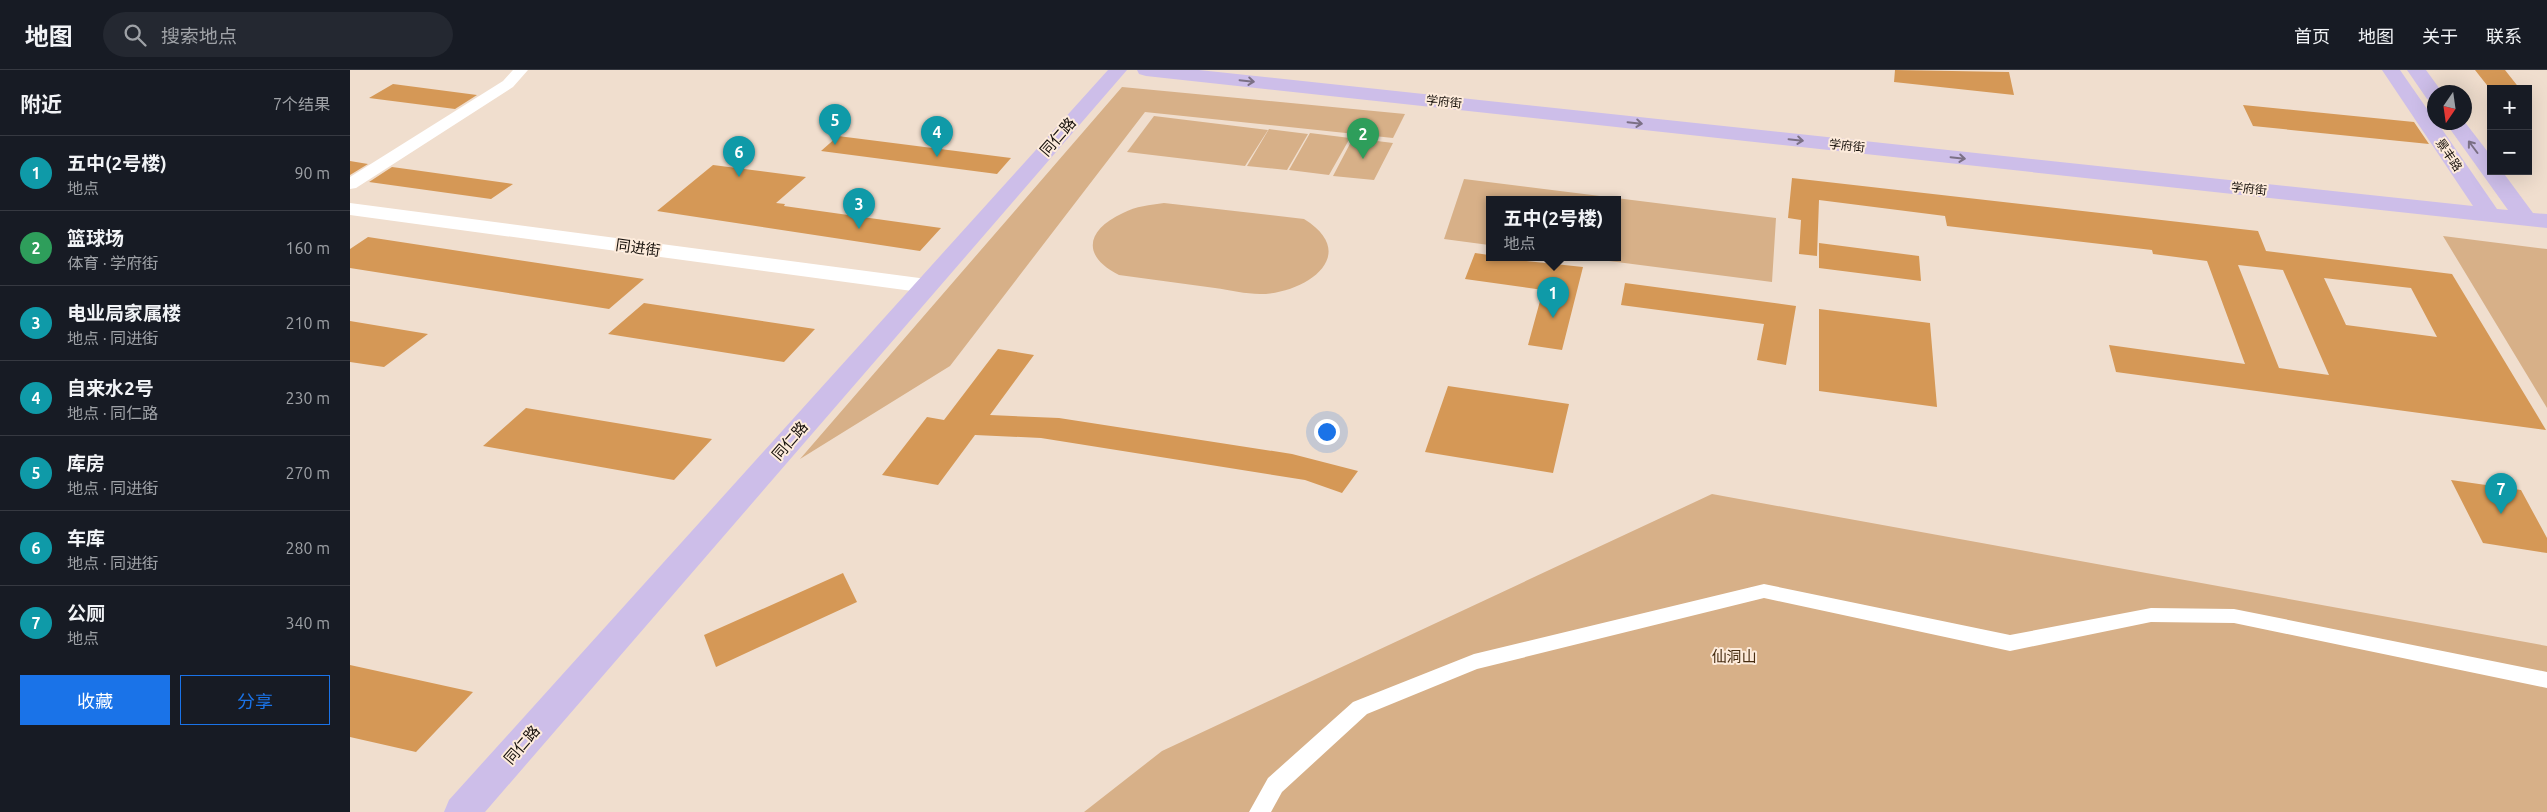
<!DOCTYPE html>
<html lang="zh">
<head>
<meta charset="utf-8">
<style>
	:root { --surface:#171b24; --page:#242831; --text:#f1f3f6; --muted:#9ea1a6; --line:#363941; --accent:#1a73e8 }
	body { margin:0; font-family:Ubuntu,"Noto Sans SC",sans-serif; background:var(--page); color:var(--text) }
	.controls { position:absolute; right:15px; top:15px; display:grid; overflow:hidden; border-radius:0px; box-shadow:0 5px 20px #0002 }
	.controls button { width:45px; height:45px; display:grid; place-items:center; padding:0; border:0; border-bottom:1px solid var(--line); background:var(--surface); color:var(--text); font:25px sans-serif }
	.compass { position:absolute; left:2077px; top:15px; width:45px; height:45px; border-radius:50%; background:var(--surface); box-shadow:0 5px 20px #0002; rotate:193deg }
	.you { position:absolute; left:976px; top:361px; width:18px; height:18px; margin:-12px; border:4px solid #fff; border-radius:50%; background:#1a73e8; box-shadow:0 0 0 8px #1a73e833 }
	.badge { display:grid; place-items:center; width:32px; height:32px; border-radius:50%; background:var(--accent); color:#fff; font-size:16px; font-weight:700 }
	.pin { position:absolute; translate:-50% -41px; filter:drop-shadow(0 1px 2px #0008) }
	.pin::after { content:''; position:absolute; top:26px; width:18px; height:15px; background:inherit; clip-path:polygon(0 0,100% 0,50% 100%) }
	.popup { position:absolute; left:1136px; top:126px; width:135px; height:65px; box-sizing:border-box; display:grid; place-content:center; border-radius:0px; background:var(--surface); filter:drop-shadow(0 1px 4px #0005); font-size:16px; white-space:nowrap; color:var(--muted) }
	.popup b { font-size:19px; color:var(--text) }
	.popup::after { content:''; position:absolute; left:50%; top:100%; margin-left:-10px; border:10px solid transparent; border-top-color:var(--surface) }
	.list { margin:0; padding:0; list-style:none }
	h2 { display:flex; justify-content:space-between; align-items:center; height:65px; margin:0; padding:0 20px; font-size:21px }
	h2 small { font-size:16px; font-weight:400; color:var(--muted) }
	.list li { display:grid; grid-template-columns:32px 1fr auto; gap:15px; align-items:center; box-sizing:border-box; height:75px; padding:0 20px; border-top:1px solid var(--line) }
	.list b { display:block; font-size:19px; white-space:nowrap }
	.list p { margin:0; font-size:16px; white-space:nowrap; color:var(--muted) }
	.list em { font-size:16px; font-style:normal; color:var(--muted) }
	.actions { display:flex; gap:10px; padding:15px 20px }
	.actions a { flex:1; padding:11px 0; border:1px solid var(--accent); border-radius:0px; text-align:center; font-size:18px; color:var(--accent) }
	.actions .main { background:var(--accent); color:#fff }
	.icon { flex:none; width:28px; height:28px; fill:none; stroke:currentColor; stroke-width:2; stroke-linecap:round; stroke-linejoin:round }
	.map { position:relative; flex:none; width:2197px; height:742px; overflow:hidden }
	header { display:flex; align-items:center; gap:30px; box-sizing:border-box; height:70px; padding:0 25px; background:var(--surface); border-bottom:1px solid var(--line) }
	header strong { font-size:24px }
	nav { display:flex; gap:28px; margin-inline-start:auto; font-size:18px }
	.search { width:350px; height:45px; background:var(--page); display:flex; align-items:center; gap:12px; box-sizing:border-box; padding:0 18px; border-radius:28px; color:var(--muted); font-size:19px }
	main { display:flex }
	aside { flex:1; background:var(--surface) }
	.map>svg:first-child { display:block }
	.green { fill:#d7b088 }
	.building { fill:#d59856; fill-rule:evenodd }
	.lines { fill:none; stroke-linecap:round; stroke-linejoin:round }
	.pedestrian { fill:#fff; fill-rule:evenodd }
	.minor { fill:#fff; fill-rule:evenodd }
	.tertiary { fill:#fff; fill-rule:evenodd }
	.primary { fill:#cdbee9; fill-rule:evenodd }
	.oneway { stroke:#7b7085 }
	.labels { text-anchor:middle; stroke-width:4; stroke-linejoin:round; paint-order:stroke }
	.far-street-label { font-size:12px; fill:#16100b; stroke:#fdebdb }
	.street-label { font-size:15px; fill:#16100b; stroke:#fdebdb }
	.park-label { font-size:15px; fill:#462c10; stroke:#fdebdb }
</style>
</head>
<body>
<header>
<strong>地图</strong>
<div class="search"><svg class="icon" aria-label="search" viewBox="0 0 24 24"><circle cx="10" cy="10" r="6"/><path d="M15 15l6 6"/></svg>搜索地点</div>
<nav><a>首页</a><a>地图</a><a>关于</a><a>联系</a></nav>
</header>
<main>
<aside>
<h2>附近<small>7个结果</small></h2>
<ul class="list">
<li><span class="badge" style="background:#0f9aa8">1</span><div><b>五中(2号楼)</b><p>地点</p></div><em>90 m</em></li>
<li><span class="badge" style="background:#2e9e5b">2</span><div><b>篮球场</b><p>体育 · 学府街</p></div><em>160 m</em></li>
<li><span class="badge" style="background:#0f9aa8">3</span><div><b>电业局家属楼</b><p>地点 · 同进街</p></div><em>210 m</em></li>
<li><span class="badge" style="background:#0f9aa8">4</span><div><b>自来水2号</b><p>地点 · 同仁路</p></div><em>230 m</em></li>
<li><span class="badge" style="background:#0f9aa8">5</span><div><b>库房</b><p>地点 · 同进街</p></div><em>270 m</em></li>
<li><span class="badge" style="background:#0f9aa8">6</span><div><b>车库</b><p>地点 · 同进街</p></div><em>280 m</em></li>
<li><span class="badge" style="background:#0f9aa8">7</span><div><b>公厕</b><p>地点</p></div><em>340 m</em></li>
</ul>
<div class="actions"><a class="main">收藏</a><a>分享</a></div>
</aside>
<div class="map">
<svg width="2197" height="742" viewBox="0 0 2197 742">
	<rect width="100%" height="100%" fill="#f0dece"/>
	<path class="green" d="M772,17L1055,44L1043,68L795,42L600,296L450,389Z
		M804,46L918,60L895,96L777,82Z
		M919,59L958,64L937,100L897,96Z
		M960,63L1000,68L979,105L939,100Z
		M1003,68L1043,73L1024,110L983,106Z
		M1114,109L1426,148L1422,212L1228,187H1267V129H1139V175L1094,169Z
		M814,133L954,149C1012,185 955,224 910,224C896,224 879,220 865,218C833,214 801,209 769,205C731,186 736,160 773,143C786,136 800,135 814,133Z
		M2093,166L2197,179V338Z
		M1362,424L2197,576V742H734L812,681Z"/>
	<path class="building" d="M1545,0L1659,2L1664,25L1544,12Z
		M2125,0H2155L2170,19H2140Z
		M43,14L127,25L105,39L19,28Z
		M1893,35L2064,52L2079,74L1903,56Z
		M488,66L661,88L647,104L471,81Z
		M0,91L18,94L0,105Z
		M363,95L456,107L426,133L435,134L434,136L591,158L570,181L307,141Z
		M42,97L64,100L163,114L141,129L19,112Z
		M1442,108L1908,161L1916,181L2102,204L2196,360L1766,302L1759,275L1895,294L1857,191L1803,184L1802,180L1597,156L1595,146L1469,130L1467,186L1449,184L1451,150L1438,148ZM1888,195L1933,200L1979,305L1929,298ZM1974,208L2061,218L2087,267L1996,255Z
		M18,167L155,188L294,209L259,239L0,198V179Z
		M1469,173L1569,186L1571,211L1469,198Z
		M1125,183L1139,185V187L1233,197L1212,280L1178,275L1193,220L1115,209Z
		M1275,213L1446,236L1436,295L1407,290L1414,254L1271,235Z
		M294,233L465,259L434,292L258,264Z
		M1469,239L1580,253L1587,337L1469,321Z
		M0,251L78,264L34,297L0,292Z
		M648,279L684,285L640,345L709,348L942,384L1008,401L992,423L955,410L691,368L625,365L588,415L532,405L577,347L594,350Z
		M1098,316L1219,334L1203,403L1075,382Z
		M176,338L362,369L324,410L133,376Z
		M2101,410L2171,420L2197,468V483L2133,473Z
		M493,503L507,532L366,597L354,565Z
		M0,595L123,622L66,682L0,667Z"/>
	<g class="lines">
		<path class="pedestrian" d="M1414,514L1660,565L1801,538L1884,539L2197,602V618L1884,553L1801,552L1660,581L1414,528L1127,599L1017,644L932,722L921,742H899L918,708L1003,632L1124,584Z"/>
		<path class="minor" d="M163,0H178L163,17L6,118L0,119V107L153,11Z"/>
		<path class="tertiary" d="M0,133L577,209L585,211L588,216L585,221L577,223L0,145Z"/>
		<path class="primary" d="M758,0H777L135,742H94L99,730Z
			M787,0H849L2123,136L2032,0H2050L2084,49V52H2087L2147,139L2158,140L2095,52L2114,51L2141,86V101H2152L2183,143L2197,144V158L796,6L789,4Z
			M2057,0H2076L2092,22H2084V31L2077,29Z"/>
	</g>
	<defs><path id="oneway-shaft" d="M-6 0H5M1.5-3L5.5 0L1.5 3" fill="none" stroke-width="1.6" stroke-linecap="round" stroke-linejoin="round" transform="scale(1.25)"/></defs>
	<g class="oneway">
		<use href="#oneway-shaft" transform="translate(897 11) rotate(6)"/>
		<use href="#oneway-shaft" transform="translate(1285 53) rotate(6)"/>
		<use href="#oneway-shaft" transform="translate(1446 70) rotate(6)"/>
		<use href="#oneway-shaft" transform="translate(2123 77) rotate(-127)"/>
		<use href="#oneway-shaft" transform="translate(1608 88) rotate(6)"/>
	</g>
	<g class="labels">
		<g class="far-street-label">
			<text transform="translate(1094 32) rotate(6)" y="4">学府街</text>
			<text transform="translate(1497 76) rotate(6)" y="4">学府街</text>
			<text transform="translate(2099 85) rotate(56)" y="4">景丰路</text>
			<text transform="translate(1899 119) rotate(6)" y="4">学府街</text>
		</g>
		<g class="street-label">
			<text transform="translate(708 67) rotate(-49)" y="5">同仁路</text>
			<text transform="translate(288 178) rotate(8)" y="5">同进街</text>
			<text transform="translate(440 371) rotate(-49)" y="5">同仁路</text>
			<text transform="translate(172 675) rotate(-49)" y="5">同仁路</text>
		</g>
		<g class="park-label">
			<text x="1384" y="592">仙洞山</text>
		</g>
	</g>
</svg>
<div class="controls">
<button>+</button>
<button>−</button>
</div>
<svg class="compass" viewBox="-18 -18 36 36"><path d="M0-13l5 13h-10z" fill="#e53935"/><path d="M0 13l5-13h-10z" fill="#9ea1a6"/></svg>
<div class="you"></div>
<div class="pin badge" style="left:1203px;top:248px;background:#0f9aa8">1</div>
<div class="popup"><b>五中(2号楼)</b>地点</div>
<div class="pin badge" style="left:1013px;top:89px;background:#2e9e5b">2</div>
<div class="pin badge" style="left:509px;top:159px;background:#0f9aa8">3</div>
<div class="pin badge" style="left:587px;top:87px;background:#0f9aa8">4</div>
<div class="pin badge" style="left:485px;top:75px;background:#0f9aa8">5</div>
<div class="pin badge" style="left:389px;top:107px;background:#0f9aa8">6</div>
<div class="pin badge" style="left:2151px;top:444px;background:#0f9aa8">7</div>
</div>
</main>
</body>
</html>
